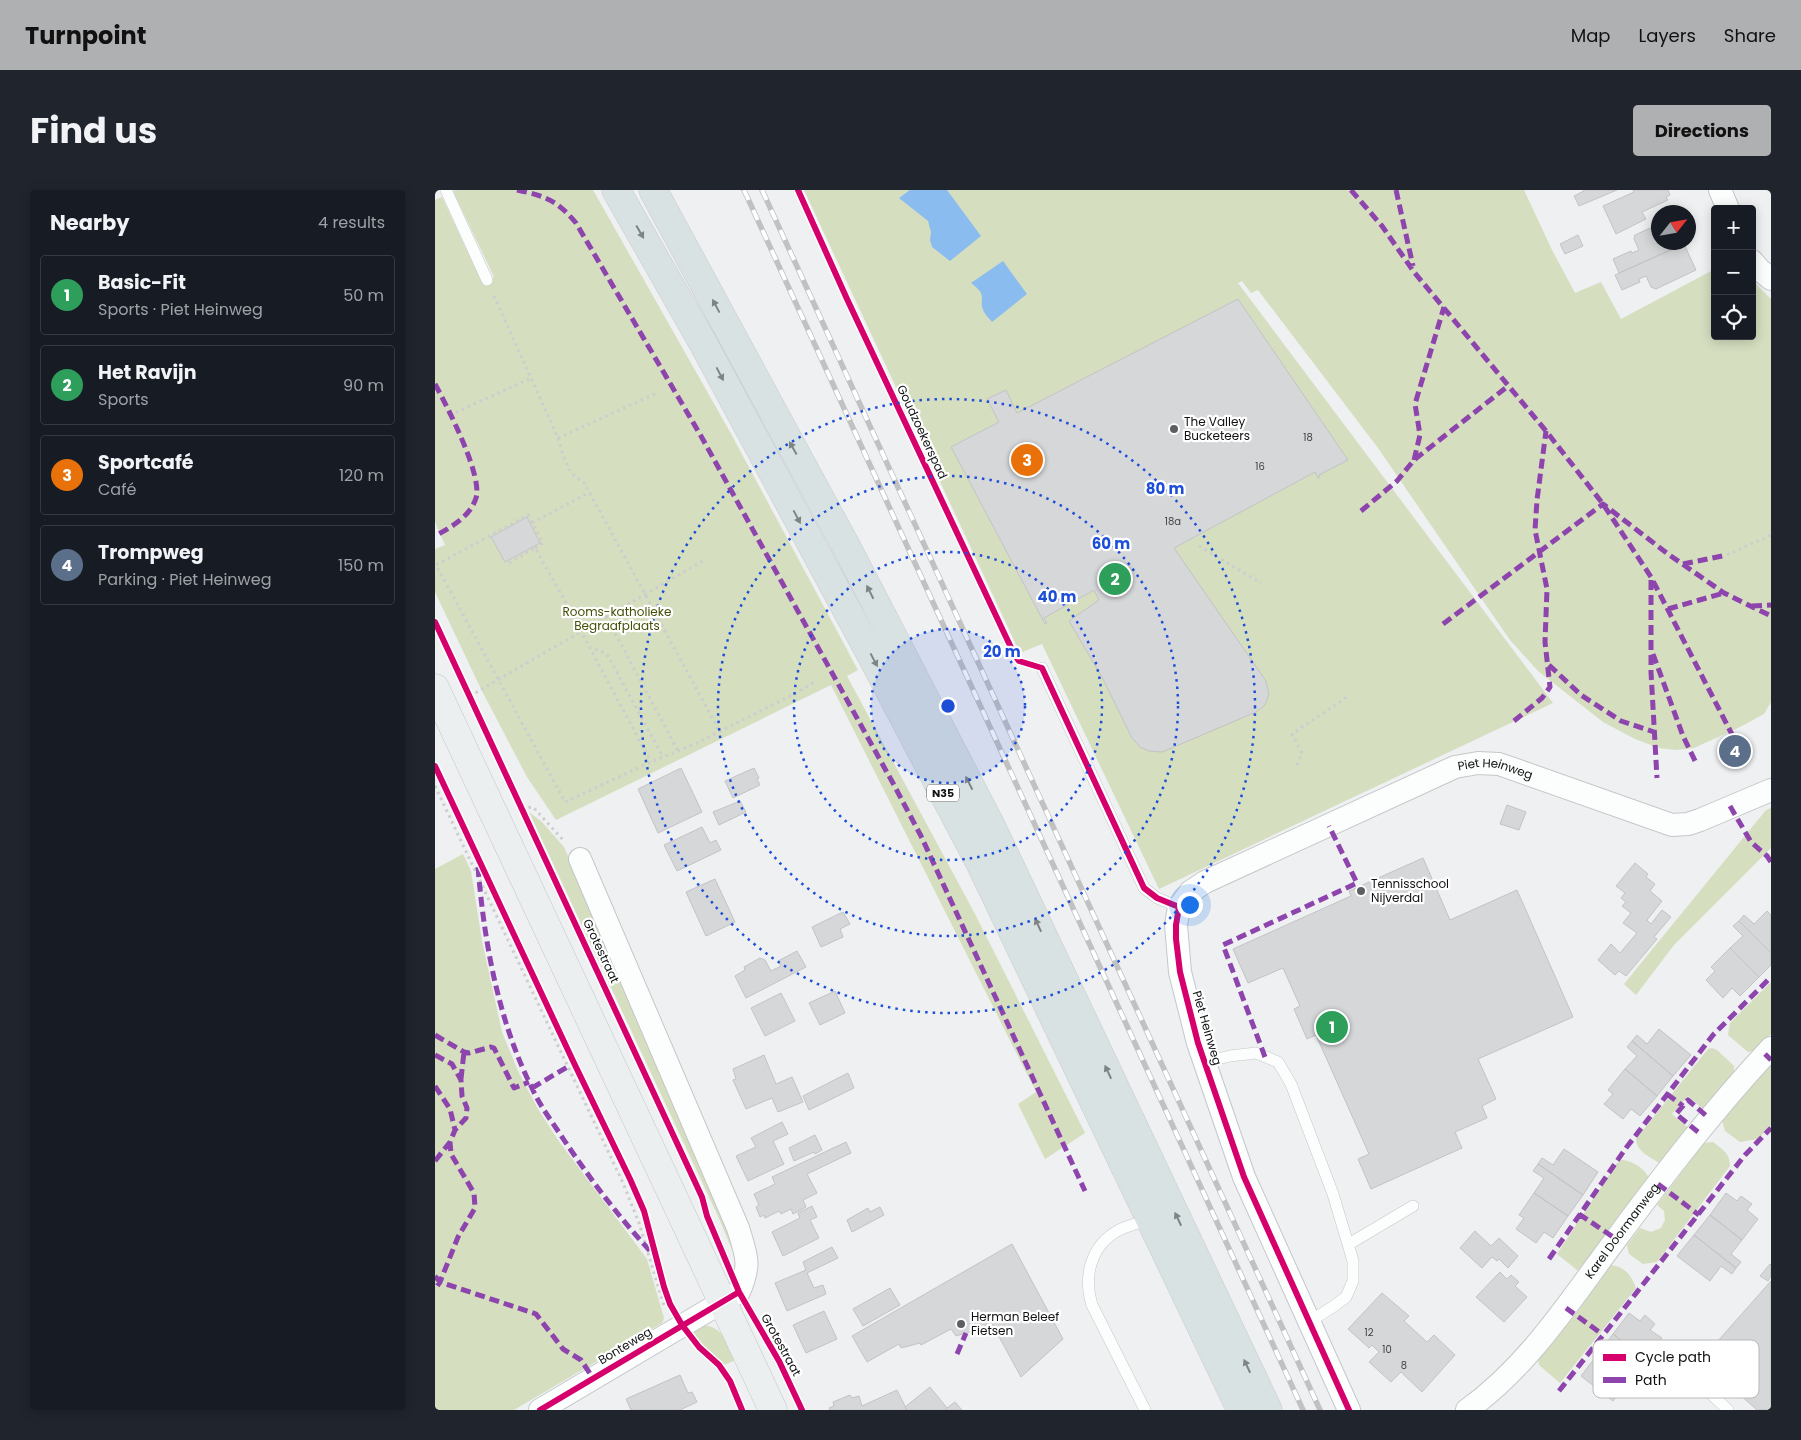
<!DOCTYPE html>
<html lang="en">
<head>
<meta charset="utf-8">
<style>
	:root { --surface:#171b24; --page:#20242c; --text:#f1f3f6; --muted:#9ea1a6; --line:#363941; --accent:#afb0b2 }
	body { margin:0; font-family:Poppins,sans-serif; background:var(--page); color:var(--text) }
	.controls { position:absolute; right:15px; top:15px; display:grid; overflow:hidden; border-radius:5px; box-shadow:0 2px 12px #0003 }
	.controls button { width:45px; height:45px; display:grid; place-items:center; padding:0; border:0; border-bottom:1px solid var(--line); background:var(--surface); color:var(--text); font:25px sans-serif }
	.compass { position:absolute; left:1216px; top:15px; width:45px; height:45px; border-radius:50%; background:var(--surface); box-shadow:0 2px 12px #0003; rotate:59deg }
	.you { position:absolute; left:754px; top:714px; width:18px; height:18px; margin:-12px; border:4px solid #fff; border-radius:50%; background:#1a73e8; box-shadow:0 0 0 8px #1a73e833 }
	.badge { display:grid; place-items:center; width:32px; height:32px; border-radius:50%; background:var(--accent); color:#fff; font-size:16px; font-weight:700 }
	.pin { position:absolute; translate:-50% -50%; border:2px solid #fff; box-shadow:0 1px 5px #0006 }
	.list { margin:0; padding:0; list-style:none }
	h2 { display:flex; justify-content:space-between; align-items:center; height:65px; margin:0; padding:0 20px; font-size:21px }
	h2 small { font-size:16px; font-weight:400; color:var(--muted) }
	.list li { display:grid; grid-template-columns:32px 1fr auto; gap:15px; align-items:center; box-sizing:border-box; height:80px; margin:0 10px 10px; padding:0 10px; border:1px solid var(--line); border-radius:5px }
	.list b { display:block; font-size:19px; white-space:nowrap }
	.list p { margin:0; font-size:16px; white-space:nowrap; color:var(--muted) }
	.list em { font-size:16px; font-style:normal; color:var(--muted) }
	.icon { flex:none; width:28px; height:28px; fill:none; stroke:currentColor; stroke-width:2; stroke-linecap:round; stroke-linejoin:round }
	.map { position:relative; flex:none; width:1336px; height:1220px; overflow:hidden; border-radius:5px }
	header { display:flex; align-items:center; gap:30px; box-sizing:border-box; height:70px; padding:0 25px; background:var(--accent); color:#111 }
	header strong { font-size:24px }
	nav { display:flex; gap:28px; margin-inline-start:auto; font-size:18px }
	.intro { display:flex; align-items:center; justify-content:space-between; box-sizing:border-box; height:120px; padding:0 30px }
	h1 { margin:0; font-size:35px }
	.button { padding:12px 22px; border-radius:5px; background:var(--accent); color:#111; font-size:18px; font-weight:700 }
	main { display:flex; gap:30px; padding:0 30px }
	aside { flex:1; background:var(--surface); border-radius:5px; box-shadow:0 2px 12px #0003 }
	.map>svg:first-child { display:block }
	.green { fill:#d5debf }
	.water { fill:#8bbcef }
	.building { fill:#d6d7d9; stroke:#c3c3c5 }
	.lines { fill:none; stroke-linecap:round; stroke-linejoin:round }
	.lane-casing { stroke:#c5c7c8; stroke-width:12 }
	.street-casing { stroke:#c5c7c8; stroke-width:24 }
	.secondary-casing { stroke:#c5c7c8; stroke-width:29 }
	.primary-casing { stroke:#c9cacb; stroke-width:29 }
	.path { stroke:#cdcdce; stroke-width:3; stroke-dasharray:2.5 4; stroke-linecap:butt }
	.lane { stroke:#fcfdfd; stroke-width:11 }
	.street { stroke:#fcfdfd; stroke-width:22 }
	.secondary { stroke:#ebefef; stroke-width:28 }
	.primary { stroke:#d8e2e2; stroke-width:28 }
	.rail-casing { stroke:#c1c1c2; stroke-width:5.5 }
	.rail { stroke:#fff; stroke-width:4; stroke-dasharray:11; stroke-linecap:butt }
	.quiet { stroke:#8e44ad; stroke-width:5; stroke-dasharray:10 5; stroke-linecap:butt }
	.cycleway-casing { stroke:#fff; stroke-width:9 }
	.cycleway { stroke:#d6006c; stroke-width:6 }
	.oneway { fill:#7e8484 }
	.ring { fill:none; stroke:#1d4ed8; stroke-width:2.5; stroke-dasharray:2.5 5 }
	.poi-dot { fill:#5e5f60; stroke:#fff; stroke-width:2 }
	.labels { text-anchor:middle; stroke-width:4.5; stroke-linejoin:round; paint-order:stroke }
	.number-label { font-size:10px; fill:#424244 }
	.shield { fill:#fff; stroke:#585859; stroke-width:1 }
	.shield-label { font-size:11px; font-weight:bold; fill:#101112 }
	.poi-label { font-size:12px; fill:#101112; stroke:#fff; text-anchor:start }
	.street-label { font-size:12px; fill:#101112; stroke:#fff }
	.park-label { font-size:12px; fill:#435106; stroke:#fff }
	.key { fill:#fff; stroke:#b7b8b8; stroke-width:1 }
	.key-label { font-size:14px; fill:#101112 }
	.centre { fill:#1d4ed8; stroke:#fff; stroke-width:2.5 }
	.ring-label { font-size:15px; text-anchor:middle; font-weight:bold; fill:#1d4ed8; stroke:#fff; stroke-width:4.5; stroke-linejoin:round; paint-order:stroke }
</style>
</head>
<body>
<header>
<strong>Turnpoint</strong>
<nav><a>Map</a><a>Layers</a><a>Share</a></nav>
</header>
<div class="intro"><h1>Find us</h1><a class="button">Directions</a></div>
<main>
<aside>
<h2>Nearby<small>4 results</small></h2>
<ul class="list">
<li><span class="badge" style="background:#2e9e5b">1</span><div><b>Basic-Fit</b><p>Sports · Piet Heinweg</p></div><em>50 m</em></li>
<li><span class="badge" style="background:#2e9e5b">2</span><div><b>Het Ravijn</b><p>Sports</p></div><em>90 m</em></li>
<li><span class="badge" style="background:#e8710a">3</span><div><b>Sportcafé</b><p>Café</p></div><em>120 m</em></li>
<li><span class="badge" style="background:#5c6f8a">4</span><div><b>Trompweg</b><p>Parking · Piet Heinweg</p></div><em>150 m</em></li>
</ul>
</aside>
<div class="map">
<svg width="1336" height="1220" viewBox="0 0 1336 1220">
	<rect width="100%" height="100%" fill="#eef0f2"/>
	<path class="green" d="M21,0H158L295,242L423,480L412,486L540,724L650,943L610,969L583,914L601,902L396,495L121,630L92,587L46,499L0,402V359L10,355L0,332V10L7,7L47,93L59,87L18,1Z
		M369,0H1089L1117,60L1140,103L1166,92L1186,129L1280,79V146H1317V90L1336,109V512L1329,524L1307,536L1259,558L1241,560L1224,558L1200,549L1168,532L1103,481L1075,450L943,258L823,100L816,103L807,91L803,93L1118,513L724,699L607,454L585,463Z
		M1336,618V658L1239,755L1201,805L1189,794L1331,620Z
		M94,622L107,632L129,657L305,1059L299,1064L282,1024Z
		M28,664L36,681L47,751L67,842L83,881L103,919L123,950L212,1069L229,1128L227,1133L79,1220H0V679Z
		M1336,792V844L1321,860L1313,862L1293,845L1295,833Z
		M1277,858L1282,860L1299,876V884L1269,920L1253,906L1237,924L1253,938L1230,970L1224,973C1214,966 1202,962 1201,949L1273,859Z
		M1336,874V935L1323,949L1305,952L1290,941L1287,930Z
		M1278,952C1287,959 1295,963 1295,976L1222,1072L1208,1074L1194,1064L1192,1055L1205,1038L1216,1042L1226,1038L1230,1030L1229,1021L1222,1015L1269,953Z
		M1186,970C1197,970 1211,979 1214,989L1146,1081L1142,1080L1122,1064L1182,973Z
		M1176,1075C1190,1077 1196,1085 1201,1098L1125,1193L1104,1175L1103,1170L1140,1125Z
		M267,1135C288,1136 293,1154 301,1170L289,1175L269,1158L255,1141Z"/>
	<path class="water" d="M475,0H512L546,46L515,71L497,57L495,50L496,42L493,31L464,8Z
		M568,71L592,104L557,132C555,129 551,126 549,122C542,109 555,107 536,93Z"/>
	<path class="building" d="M1148,0H1182L1144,16L1139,6L1149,1Z
		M1198,0H1233L1235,5L1231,7L1233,10L1207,22L1211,29L1181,44L1168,16L1199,2Z
		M1224,34V52H1253L1184,83L1178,69L1196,61L1197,63L1204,60L1199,49L1200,45Z
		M1143,45L1148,56L1130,64L1125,54Z
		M1249,54L1261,80L1221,99L1216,97L1211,86L1204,89L1205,92L1187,100L1180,85Z
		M803,109L913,270L884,285L885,287L883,288L880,282L739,358L831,491L834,504L830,515L821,522L732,560L727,562L714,561L705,557L697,548L668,489L634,431L664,410L659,400L609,428L612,433L610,434L516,257L564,232L552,209L571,200L582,223Z
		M92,327L105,353L70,372L56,347Z
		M246,578L267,622L223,643L203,599Z
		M319,578L324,588L322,589L325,595L298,608L290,591Z
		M305,611L311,622L284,635L278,622Z
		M1072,615L1091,622L1084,640L1065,634Z
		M267,637L275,653L281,650L286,660L242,681L229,655Z
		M988,668L1015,730L1082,700L1138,827L1043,869L1061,909L1047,916L1052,928L1020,942L1027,958L936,999L923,969L934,964L881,845L872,849L859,819L865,816L848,778L813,793L798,759L916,706L914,701Z
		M1200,673L1213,684L1211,687L1220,694L1215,701L1227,711L1212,730L1216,734L1227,720L1236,727L1219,747L1222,749L1191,786L1184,781L1180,785L1163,770L1176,754L1185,763L1202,743L1188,733L1196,723L1187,716L1191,712L1186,708L1190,703L1181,696Z
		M280,689L300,732L271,746L251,702Z
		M1332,721L1336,725V763L1304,731L1309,725L1319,734Z
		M408,722L415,734L405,739L408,747L386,757L377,737Z
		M1304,731L1336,763V775L1324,787L1295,758L1308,746L1298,736Z
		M1295,758L1324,787L1305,806L1297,798L1288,808L1271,790L1280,781L1276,777Z
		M362,761L371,777L311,808L300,786L310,780L309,777L325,768L330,770L336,781L346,776L343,771Z
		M400,801L410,823L385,835L374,813Z
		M346,803L360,831L330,846L316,818Z
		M1224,839L1256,865L1238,886L1197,851L1202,845L1212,854Z
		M1197,851L1238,886L1222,906L1190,879L1202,866L1192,857Z
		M329,865L341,894L357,887L368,912L343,922L337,908L311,919L298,890L301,889L298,879Z
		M1190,879L1222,906L1205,926L1196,919L1188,929L1169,914L1178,904L1173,900Z
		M413,883L419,898L374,920L368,906Z
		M347,932L353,944L338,951L349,974L313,991L301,966L321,957L316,948Z
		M380,945L387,960L380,964L379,962L359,971L354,958Z
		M411,952L416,963L372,984L382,1003L368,1010L371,1017L358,1024L356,1019L346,1024L344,1021L330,1028L329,1025L325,1027L321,1017L324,1015L319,1004L340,994L337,987Z
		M1129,959L1163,982L1148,1005L1103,974L1107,968L1118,975Z
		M1103,974L1148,1005L1133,1026L1099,1003L1109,988L1098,981Z
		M1099,1003L1133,1026L1118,1048L1109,1042L1101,1053L1081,1039L1089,1028L1084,1025Z
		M1291,1003L1302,1011L1306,1006L1317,1014L1312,1020L1323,1029L1307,1050L1275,1025Z
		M377,1016L382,1027L375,1030L384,1048L348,1066L337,1042L365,1028L363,1023Z
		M445,1017L449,1025L417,1042L412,1030L433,1018L435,1022Z
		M1275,1025L1307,1050L1296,1064L1306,1072L1301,1078L1259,1045Z
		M1040,1041L1056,1056L1064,1048L1083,1066L1073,1078L1064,1069L1062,1071L1057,1067L1047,1078L1025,1058Z
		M1259,1045L1301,1078L1297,1084L1286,1076L1275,1091L1242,1066Z
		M577,1054L628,1149L586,1187L556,1132L544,1139L521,1146L516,1139L486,1155L485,1153L466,1158L464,1154L432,1172L417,1146Z
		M397,1057L403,1068L372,1083L379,1098L388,1095L391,1104L352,1121L340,1093L371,1080L368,1072Z
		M1335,1074L1336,1075V1086L1333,1091L1325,1086Z
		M1065,1082L1072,1089L1076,1085L1084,1092L1080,1096L1092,1107L1069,1132L1041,1107Z
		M1336,1091V1220H1322L1266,1170Z
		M455,1098L465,1115L428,1136L418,1119Z
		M947,1103L974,1126L969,1131L992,1152L999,1145L1020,1165L987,1202L966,1182L956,1192L934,1172L944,1162L937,1155L934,1158L913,1139Z
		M389,1121L402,1149L371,1163L358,1135Z
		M1194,1123L1205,1131L1210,1125L1220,1134L1215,1140L1227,1148L1210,1169L1178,1144Z
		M1178,1144L1210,1169L1199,1184L1209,1192L1205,1198L1162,1165Z
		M1162,1165L1205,1198L1200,1204L1190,1196L1178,1211L1146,1186Z
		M245,1185L253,1203L257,1202L262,1212L245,1220H196L191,1209Z
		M495,1197L512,1218L510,1220H472L470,1217Z
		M462,1200L472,1220H395L394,1218L399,1216L398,1212L415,1205L417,1208L424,1206L427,1216Z
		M520,1212L527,1220H510L512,1218Z"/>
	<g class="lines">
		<defs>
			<path id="lane" d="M11,0L52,90
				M607,478L709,698L722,708L744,717
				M770,872L795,866L821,863L843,872L856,894L898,1004L918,1071V1091L911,1107L899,1116L874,1132
				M914,1054L978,1016
				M1272,1200L1293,1220
				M710,1220L657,1115C648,1086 656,1055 684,1040C694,1035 705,1033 715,1029"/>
			<g id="street">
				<path d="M1285,0L1293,19"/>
				<path d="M1317,71L1325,80L1336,89"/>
				<path d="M105,1220L304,1102C316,1074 312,1067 303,1038L145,669"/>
				<path id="s1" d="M914,1220L809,987L763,853L745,782L741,735L744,717L755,702L770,692L1020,577L1043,573L1064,574L1237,635L1253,634L1265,630L1336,600"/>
				<path id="s2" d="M1032,1220C1094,1176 1136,1109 1181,1049C1230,983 1280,918 1336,858"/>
			</g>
			<path id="secondary" d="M0,498L338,1220"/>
			<path id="primary" d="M181,0L268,153L435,463L546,675L806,1220
				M218,0L411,356L556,636L833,1220"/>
		</defs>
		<use href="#lane" class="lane-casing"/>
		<use href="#street" class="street-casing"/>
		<use href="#secondary" class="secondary-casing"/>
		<use href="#primary" class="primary-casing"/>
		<path class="path" d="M59,106L123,248C126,257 131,277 137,283C140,287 146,290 150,294L285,542
			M15,225L96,188
			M123,248L222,203
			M97,333L155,302
			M764,356L826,393
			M100,358L108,353L93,325L1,375L130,612L216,572L260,554L361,503L381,491
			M1292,365L1336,345
			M74,373L100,358L147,441L149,447L216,572
			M171,426L243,561
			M154,457L166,461L173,466L228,567
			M35,506L271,369
			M862,575L867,563L857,544L912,507
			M0,596L188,993L204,1033L230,1119
			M87,618L98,617L129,651"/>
		<use href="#lane" class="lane"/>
		<use href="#street" class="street"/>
		<use href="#secondary" class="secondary"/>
		<use href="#primary" class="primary"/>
		<defs>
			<path id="rail" d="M309,0L868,1220
				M327,0L885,1220"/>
		</defs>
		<use href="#rail" class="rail-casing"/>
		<use href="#rail" class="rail"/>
		<path class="quiet" d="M82,0C110,6 122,10 141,33L266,246L459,595L486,646L650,1001
			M916,0L947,36L979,82L1111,241L1168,314L1216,387L1304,558
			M961,0L978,76
			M0,194C12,216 48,286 41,308C35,327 16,337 0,346
			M979,270L985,245L980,214L1009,117
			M926,321L962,291L979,270L1073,196
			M1248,374L1292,365
			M1216,390V482L1222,588
			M1317,416L1336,415
			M1233,419L1289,403
			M1008,434L1168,314L1233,364L1289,403L1336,426
			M1218,464L1248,546L1262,575
			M1114,475L1146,505L1186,531L1219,542
			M1079,531L1107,508L1115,497L1110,452L1112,399L1100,340L1102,310L1111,241
			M1295,616L1316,652L1332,666L1336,672
			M43,677C49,751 63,830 97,898C105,916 118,933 129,950C156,990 185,1029 218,1064
			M0,845L29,862L34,863L56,857L59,858L79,898L94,892
			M1330,864L1336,870
			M0,865L17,874L26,890L27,906L32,918L31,928L20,940L15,952L16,964L39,1003L40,1018L23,1047L5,1092L0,1099
			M830,867L788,755L922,693L894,636
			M26,889L29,862
			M0,896L15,919L20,940
			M97,898L139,873
			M1232,904L1248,916
			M1263,942L1241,924L1253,910L1274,928
			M0,971L15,952
			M1223,994L1264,1025
			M1144,1024L1181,1049
			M1114,1069L1191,958L1278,845L1336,787
			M0,1086L5,1092L101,1124L128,1159L146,1170L158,1188
			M1131,1118L1167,1144
			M522,1164L531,1143
			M1124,1201L1310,965L1336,938"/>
		<defs>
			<path id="cycleway" d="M363,0L412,109L579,464L584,471L607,478L709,698L722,708L744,717L741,735V749L745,782L763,853L809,987L914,1220
				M0,432L267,1007L272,1026L304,1102L344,1171L367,1220
				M0,576L139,873L195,989L209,1021L229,1097L235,1114L247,1135L264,1157L284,1175L295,1191L307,1220
				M105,1220L304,1102"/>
		</defs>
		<use href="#cycleway" class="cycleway-casing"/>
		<use href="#cycleway" class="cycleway"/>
	</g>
	<defs><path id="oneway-solid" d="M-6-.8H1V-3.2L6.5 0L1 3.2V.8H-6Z" transform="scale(1.25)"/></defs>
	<g class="oneway">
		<use href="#oneway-solid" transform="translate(205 42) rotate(60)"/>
		<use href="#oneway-solid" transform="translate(281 116) rotate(-118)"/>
		<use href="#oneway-solid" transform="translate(285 184) rotate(62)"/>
		<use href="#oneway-solid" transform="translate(358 258) rotate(-119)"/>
		<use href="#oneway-solid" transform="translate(362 327) rotate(62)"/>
		<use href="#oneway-solid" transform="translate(435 402) rotate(-117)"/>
		<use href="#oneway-solid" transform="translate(439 470) rotate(62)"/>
		<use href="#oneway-solid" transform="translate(534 593) rotate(-117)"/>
		<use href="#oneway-solid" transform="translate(603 735) rotate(-115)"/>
		<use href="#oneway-solid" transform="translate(673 882) rotate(-115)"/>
		<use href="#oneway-solid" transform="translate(743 1029) rotate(-115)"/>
		<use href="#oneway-solid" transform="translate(812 1176) rotate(-115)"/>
	</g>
	<circle cx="513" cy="516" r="77" fill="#1d4ed8" fill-opacity=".12"/>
	<g class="ring">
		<circle cx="513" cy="516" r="77"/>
		<circle cx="513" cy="516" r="154"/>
		<circle cx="513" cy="516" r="230"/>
		<circle cx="513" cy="516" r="307"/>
	</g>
	<g class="poi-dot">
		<circle cx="739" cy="239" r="5"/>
		<circle cx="926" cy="701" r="5"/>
		<circle cx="526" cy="1134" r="5"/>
	</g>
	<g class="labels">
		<g class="number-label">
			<text x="873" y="251">18</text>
			<text x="825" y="280">16</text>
			<text x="738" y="335">18a</text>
			<text x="934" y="1146">12</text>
			<text x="952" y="1163">10</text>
			<text x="969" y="1179">8</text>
		</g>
		<rect class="shield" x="492" y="594.5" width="32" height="17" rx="4"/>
		<g class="shield-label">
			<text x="508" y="607">N35</text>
		</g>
		<g class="poi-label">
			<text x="749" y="236">The Valley<tspan x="749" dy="14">Bucketeers</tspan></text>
			<text x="936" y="698">Tennisschool<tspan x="936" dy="14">Nijverdal</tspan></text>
			<text x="536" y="1131">Herman Beleef<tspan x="536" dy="14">Fietsen</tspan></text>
		</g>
		<g class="street-label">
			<text transform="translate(487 242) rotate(65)" y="4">Goudzoekerspad</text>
			<text dy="4" stroke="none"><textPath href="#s1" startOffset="889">Piet Heinweg</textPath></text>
			<text transform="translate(166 761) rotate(65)" y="4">Grotestraat</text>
			<text transform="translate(772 838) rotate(74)" y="4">Piet Heinweg</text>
			<text dy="4" stroke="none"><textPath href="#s2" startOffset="238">Karel Doormanweg</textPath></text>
			<text transform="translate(346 1155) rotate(61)" y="4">Grotestraat</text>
			<text transform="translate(190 1156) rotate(-31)" y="4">Bonteweg</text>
		</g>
		<g class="park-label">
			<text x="182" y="426">Rooms-katholieke<tspan x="182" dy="14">Begraafplaats</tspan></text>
		</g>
	</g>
	<rect x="1158" y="1150" width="166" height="58" rx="8" class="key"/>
	<rect x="1168" y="1164" width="23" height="7" fill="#d6006c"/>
	<rect x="1168" y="1187" width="23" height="6" fill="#8e44ad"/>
	<g class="key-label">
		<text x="1200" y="1172">Cycle path</text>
		<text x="1200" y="1195">Path</text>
	</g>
	<circle cx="513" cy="516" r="8" class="centre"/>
	<g class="ring-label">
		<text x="730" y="304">80 m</text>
		<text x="676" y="359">60 m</text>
		<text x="622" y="412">40 m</text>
		<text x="567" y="467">20 m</text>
	</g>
</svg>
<div class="controls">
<button>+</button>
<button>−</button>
<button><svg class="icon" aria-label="locate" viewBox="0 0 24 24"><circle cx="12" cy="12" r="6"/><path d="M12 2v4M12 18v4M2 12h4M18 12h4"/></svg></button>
</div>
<svg class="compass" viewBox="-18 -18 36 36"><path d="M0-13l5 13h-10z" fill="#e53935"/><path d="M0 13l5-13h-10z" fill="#9ea1a6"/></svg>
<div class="you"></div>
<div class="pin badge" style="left:897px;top:837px;background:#2e9e5b">1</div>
<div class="pin badge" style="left:680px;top:389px;background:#2e9e5b">2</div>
<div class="pin badge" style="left:592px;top:270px;background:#e8710a">3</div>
<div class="pin badge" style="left:1300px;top:561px;background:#5c6f8a">4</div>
</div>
</main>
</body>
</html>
